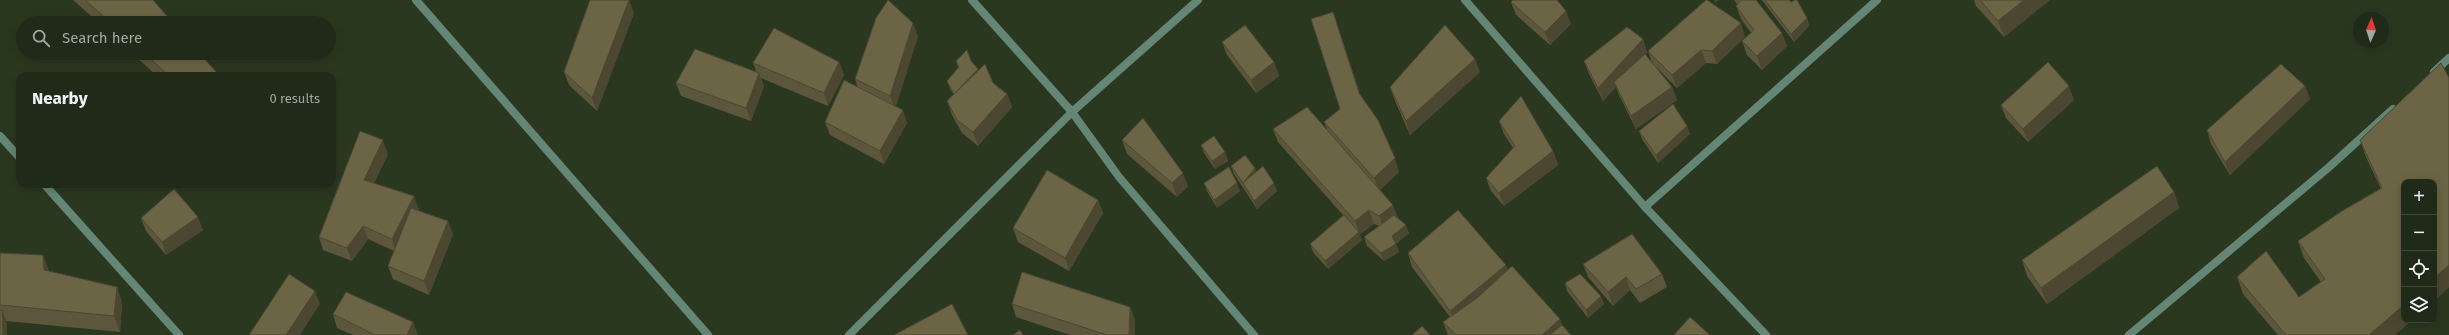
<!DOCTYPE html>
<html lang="en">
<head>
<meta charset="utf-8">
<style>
	:root { --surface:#202a18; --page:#2d3625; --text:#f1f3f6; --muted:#a2a7a2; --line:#3d4637 }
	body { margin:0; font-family:"Fira Sans",sans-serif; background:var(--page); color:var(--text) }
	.controls { position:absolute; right:12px; bottom:12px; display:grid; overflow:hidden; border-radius:8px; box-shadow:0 2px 10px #0003 }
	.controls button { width:36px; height:36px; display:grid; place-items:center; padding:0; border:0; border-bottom:1px solid var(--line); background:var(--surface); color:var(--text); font:20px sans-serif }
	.compass { position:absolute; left:2353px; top:12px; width:36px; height:36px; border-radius:50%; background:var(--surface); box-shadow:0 2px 10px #0003; rotate:3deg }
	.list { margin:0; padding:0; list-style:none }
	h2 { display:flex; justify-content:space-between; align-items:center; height:52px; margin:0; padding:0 16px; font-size:17px }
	h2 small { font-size:13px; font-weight:400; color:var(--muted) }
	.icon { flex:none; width:22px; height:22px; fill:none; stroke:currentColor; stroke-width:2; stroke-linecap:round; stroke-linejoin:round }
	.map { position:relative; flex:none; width:2449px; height:335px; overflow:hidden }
	.search { position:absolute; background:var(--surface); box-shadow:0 2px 10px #0003; left:16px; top:16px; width:320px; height:44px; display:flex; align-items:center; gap:10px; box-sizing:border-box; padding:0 14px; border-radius:22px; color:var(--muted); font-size:15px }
	.panel { position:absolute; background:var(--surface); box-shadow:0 2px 10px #0003; left:16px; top:72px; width:320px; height:116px; border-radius:12px }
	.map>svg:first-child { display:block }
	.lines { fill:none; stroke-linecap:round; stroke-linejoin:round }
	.minor { stroke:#638675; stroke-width:8 }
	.wall { fill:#5c573c }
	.shaded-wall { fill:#4b4731 }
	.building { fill:#6b6546; stroke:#4b4731 }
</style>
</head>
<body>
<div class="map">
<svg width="2449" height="335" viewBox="0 0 2449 335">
	<rect width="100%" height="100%" fill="#2b3820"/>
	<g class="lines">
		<path class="minor" d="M416,0L708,335
			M972,0L1072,112L1119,177L1254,335
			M1465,0L1645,207L1766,335
			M2434,72L2449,58
			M0,136L20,158
			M44,184L179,335
			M1645,207L1877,0
			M849,335L1072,112L1198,0
			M2129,335L2328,168L2393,109"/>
	</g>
	<path class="wall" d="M73,0H153L173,23H99Z
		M1734,0H1756L1787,46L1762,70L1747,55L1742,41L1751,33L1741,19L1736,6L1737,4Z
		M1762,0H1789L1807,18L1809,26L1794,42Z
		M1974,0H2050L2004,37L1976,6Z
		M1511,2L1571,24L1550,45L1516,15Z
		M1333,12L1360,94L1399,172L1380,190L1398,218L1409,233L1396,244L1399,252L1384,261L1367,246L1364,237L1379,226L1374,224L1360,234L1359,233L1362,240L1328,269L1313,252L1310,244L1343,215L1278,142L1273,129H1327L1324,122L1340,109Z
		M634,13L597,111L569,85L564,72Z
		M918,36L896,106L907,123L884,164L830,135L825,122L858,88L855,79Z
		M1745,37L1717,64L1706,63L1677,88L1656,67L1672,87L1677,100L1636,129L1619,95L1616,87L1603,101L1589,74L1584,61L1643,39L1647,53L1645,55L1652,63L1648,51Z
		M1222,42L1274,62L1279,76L1256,93L1227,55Z
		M132,53H199L220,76H157Z
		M956,61H971L978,69V71L1007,94L1012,107L978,146L962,133L952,115L947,101L954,95L950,89L947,81L958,68Z
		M839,62L844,75L828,106L761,78L764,86L751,121L681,96L676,83L756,71L753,63Z
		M2441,63L2449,78V287L2434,301V182H2404V320H2412L2395,335H2278L2243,294L2237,277L2266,251L2299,297L2321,282L2304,258L2298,241L2342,211L2381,189L2366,157L2360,140Z
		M1480,72L1410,135L1395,101L1390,87Z
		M2305,86L2310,99L2230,175L2211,144L2207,130Z
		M2074,100L2028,142L2006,118L2001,105Z
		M1499,121L1553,151L1558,165L1504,206L1491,191L1486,178L1513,148L1504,134Z
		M1687,126L1690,134L1658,163L1642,139L1639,131Z
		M1122,140L1188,186L1177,197L1127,154Z
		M1201,145L1225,152L1228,161L1215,169L1204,153Z
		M388,154L374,183L419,210L418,211L453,234L429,295L393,279L388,266L394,251L368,239L352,261L323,250L319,237Z
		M1231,166L1257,171L1277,191L1257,209L1234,174Z
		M1204,183L1240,191L1217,208L1207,191Z
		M2174,192L2179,208L2047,304L2027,276L2022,260Z
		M1098,200L1103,213L1069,271L1018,242L1013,228Z
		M141,218L203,230L166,255L146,231Z
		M0,253L49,271L117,287L122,303L120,332L6,321L7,323L0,335Z
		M1408,253L1508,269L1560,319L1562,325L1571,335H1448L1443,322L1450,317L1412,267Z
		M1583,264L1662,274L1667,287L1640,303L1630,290L1613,306L1588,277Z
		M1565,283L1604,304L1588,318L1567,291Z
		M1012,304L1130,307L1135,321V335H1070L1016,317Z
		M333,314L418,335H353L337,328Z"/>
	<path class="shaded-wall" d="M629,0L634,13L597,111L592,98Z
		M1714,0H1719L1715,3Z
		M2024,0H2050L2004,37L1998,21Z
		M1566,11L1571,24L1550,45L1545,32Z
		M1807,18L1809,26L1794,42L1791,34Z
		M913,23L918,36L895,109L890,96Z
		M1741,23L1745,37L1717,64L1712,51Z
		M1782,33L1787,46L1762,70L1757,56Z
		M1643,39L1647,53L1616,87L1614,82L1616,87L1603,101L1598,88Z
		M1701,50L1706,63L1677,88L1672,75Z
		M1475,59L1480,72L1410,135L1406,121Z
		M839,62L844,75L828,106L824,93Z
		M1274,62L1279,76L1256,93L1251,80Z
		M978,69L981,77L954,94Z
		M759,73L764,86L751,121L746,108Z
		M2069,86L2074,100L2028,142L2023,129Z
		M2305,86L2310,99L2230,175L2225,162Z
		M1672,87L1677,100L1636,129L1631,116Z
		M1007,94L1012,107L978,146L973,132Z
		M903,110L907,123L884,164L880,151Z
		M1687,126L1690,134L1658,163L1656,155Z
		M383,140L388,154L369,193L364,180Z
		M1553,151L1558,165L1504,206L1499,193Z
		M1225,152L1228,161L1215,169L1212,161Z
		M1395,158L1399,172L1379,191L1374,178Z
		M1255,168L1258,176L1243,183Z
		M1183,173L1188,186L1177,197L1172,183Z
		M1237,183L1240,191L1217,208L1214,200Z
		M1274,183L1277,191L1257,209L1254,201Z
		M2174,192L2179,208L2047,304L2041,288Z
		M414,196L419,210L396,252L392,239Z
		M1098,200L1103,213L1069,271L1065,258Z
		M1393,205L1398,218L1384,229L1379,216Z
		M1369,210L1374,224L1360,234L1355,221Z
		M198,217L203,230L166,255L162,242Z
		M448,221L453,234L429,295L424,281Z
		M1406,225L1409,233L1395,244L1399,252L1384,261L1381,253L1392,236Z
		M363,226L368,239L352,261L347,248Z
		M1359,232L1362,240L1328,269L1325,261Z
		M43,255L49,271L50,286L44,270Z
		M1506,265L1511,278L1455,324L1450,311Z
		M2449,265V287L2434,301V278Z
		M1626,277L1630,290L1613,306L1608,292Z
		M117,287L122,303L120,332L114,316Z
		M315,291L320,304L300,335H286Z
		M1601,296L1604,304L1588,318L1586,310Z
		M2404,305V320H2412L2395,335H2369Z
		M1130,307L1135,321V335H1129Z
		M2,310L7,323V335H3Z
		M1560,319L1565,335H1542Z
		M413,322L418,335H407Z"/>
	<path class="building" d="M85,0H153L173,23H111Z
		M590,0H629L592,98L564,72Z
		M888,0L913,23L890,96L855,79L876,18Z
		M1513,0H1557L1566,11L1545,32L1511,2Z
		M1706,0H1707L1741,23L1712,51L1701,50L1672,75L1648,51Z
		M1741,0H1756L1782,33L1757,56L1742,41L1754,30L1736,6Z
		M1765,0H1789L1791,2L1795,0H1797L1807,18L1791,34Z
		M1980,0H2024L1998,21Z
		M1333,12L1359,93L1378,120L1395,158L1374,178L1324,122L1340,109L1311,19Z
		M1245,25L1274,62L1251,80L1222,42Z
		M1445,25L1475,59L1406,121L1390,87Z
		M1627,27L1643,39L1598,88L1584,61Z
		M774,28L839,62L824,93L753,63Z
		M695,49L759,73L746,108L676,83Z
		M967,50L971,61L978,69L954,94L947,81L959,67L956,61Z
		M144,53H199L220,76H169Z
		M1645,54L1672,87L1631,116L1614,82Z
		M2048,62L2069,86L2023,129L2001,105Z
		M2441,63L2449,78V265L2434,278V182H2404V305L2369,335H2286L2237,277L2266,251L2299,297L2325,279L2298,241L2342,211L2382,188L2360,140Z
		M985,64L993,83L1007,94L973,132L957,120L947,101Z
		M2281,64L2305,86L2225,162L2207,130Z
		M844,80L903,110L880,151L825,122Z
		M1521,96L1553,151L1499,193L1486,178L1515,146L1499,121Z
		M1673,104L1687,126L1656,155L1639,131Z
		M1307,107L1393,205L1379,216L1369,210L1355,221L1273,129Z
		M1143,118L1183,173L1172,183L1122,140Z
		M360,131L383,140L364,180L414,196L392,239L363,226L347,248L319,237Z
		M1214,136L1225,152L1212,161L1201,145Z
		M1245,155L1255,168L1243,183L1231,166Z
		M1263,166L1274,183L1254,201L1243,183Z
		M2157,166L2174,192L2041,288L2022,260Z
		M1229,167L1237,183L1214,200L1204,183Z
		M1047,170L1098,200L1065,258L1013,228Z
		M174,189L198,217L162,242L141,218Z
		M411,208L448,221L424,281L388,266Z
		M1458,210L1506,265L1450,311L1408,253Z
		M1344,215L1359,232L1325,261L1310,244Z
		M1394,215L1406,225L1392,236L1396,244L1381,253L1364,237Z
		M1632,234L1662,274L1636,289L1626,277L1608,292L1583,264Z
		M0,253L43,255L44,270L117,287L114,316L0,305Z
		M1512,266L1560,319L1542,335H1456L1443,322L1477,298Z
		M1022,272L1130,307L1129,335H1107L1012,304Z
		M289,274L315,291L286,335H249Z
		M1580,274L1601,296L1586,310L1565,283Z
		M346,292L413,322L407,335H375L333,314Z
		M952,304L968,335H894Z
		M0,310H2L3,335H0Z
		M1690,317L1710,335H1674Z
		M1562,325L1571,335H1550Z
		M1422,326L1430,335H1412Z
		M1020,330L1023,335H1013Z"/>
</svg>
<div class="controls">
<button>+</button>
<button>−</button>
<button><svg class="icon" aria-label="locate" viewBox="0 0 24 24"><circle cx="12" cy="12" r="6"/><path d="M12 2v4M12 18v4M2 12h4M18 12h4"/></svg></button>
<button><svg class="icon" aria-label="layers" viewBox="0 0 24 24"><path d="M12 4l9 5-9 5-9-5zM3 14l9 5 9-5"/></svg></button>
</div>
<svg class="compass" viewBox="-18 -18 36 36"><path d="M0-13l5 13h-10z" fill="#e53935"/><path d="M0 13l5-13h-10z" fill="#a2a7a2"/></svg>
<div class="search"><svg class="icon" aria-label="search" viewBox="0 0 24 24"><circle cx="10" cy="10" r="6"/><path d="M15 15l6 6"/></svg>Search here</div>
<section class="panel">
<h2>Nearby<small>0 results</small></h2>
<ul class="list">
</ul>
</section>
</div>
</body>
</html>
